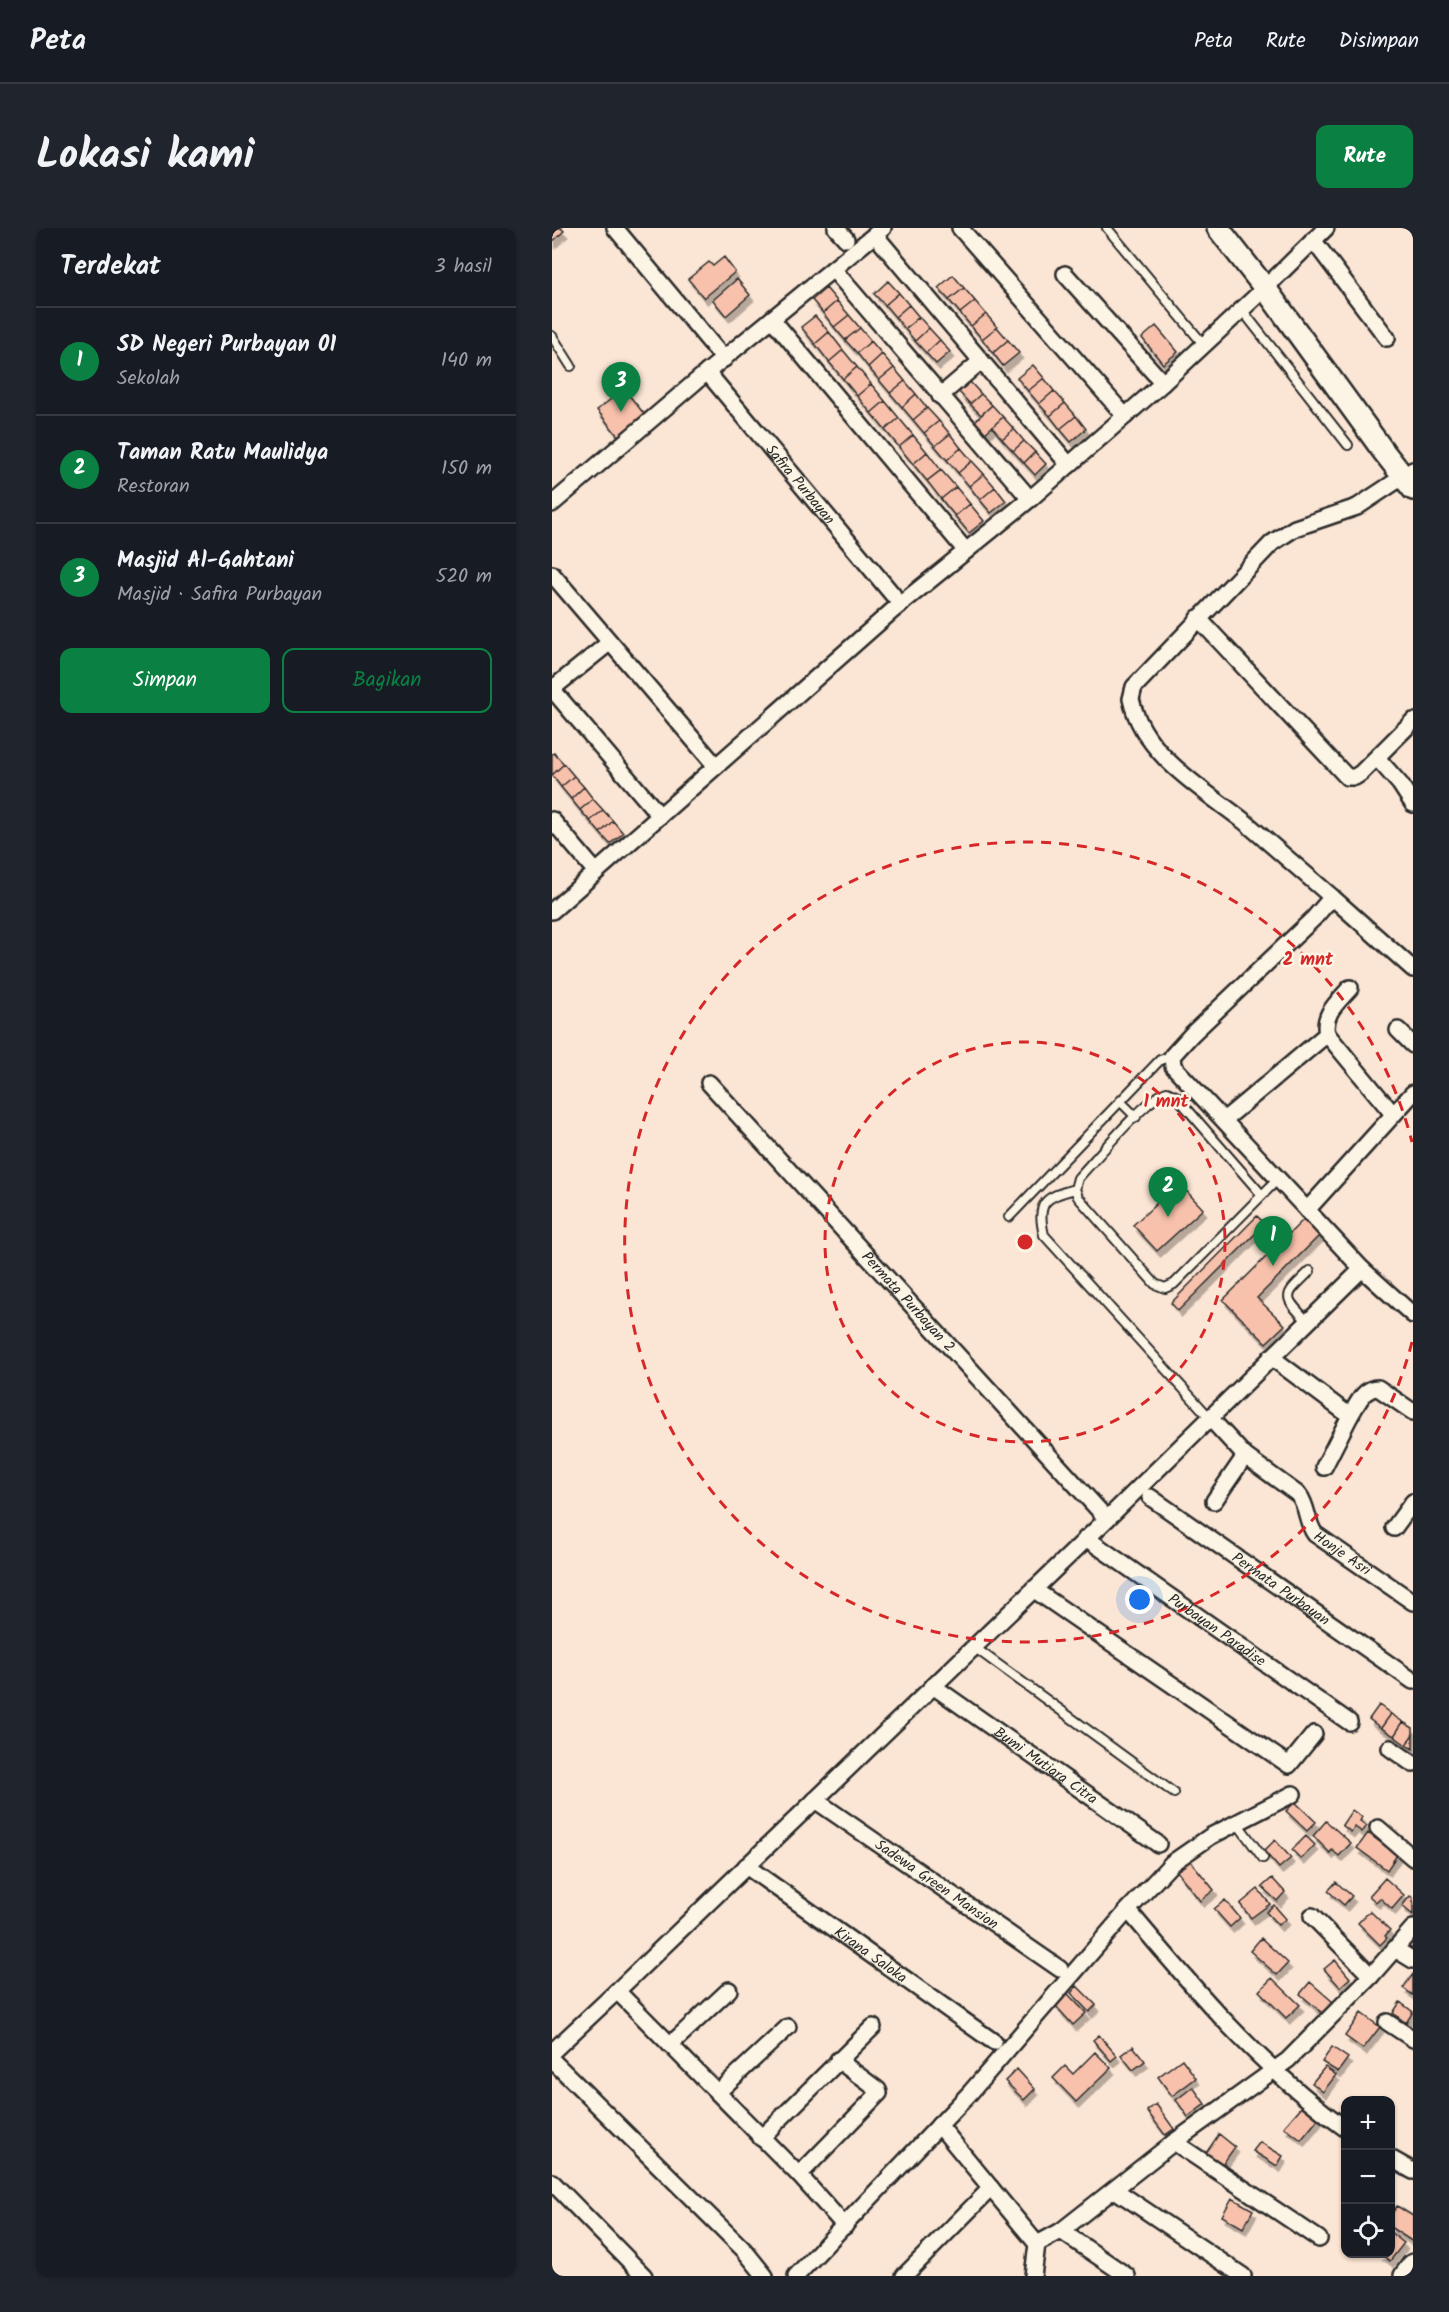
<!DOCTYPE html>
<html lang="id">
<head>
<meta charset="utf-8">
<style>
	:root { --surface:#171b24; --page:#20242c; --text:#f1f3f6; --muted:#9ea1a6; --line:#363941; --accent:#0b8043 }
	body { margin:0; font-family:Kalam,sans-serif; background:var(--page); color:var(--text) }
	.controls { position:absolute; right:18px; bottom:18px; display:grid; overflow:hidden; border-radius:12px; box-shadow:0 2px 4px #0004 }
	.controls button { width:54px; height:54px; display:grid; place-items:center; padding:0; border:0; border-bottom:2px solid var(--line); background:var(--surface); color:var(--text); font:30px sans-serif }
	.you { position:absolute; left:588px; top:1372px; width:21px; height:21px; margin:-15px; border:4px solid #fff; border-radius:50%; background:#1a73e8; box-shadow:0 0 0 9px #1a73e833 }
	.badge { display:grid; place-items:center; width:39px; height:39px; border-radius:50%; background:var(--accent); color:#fff; font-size:20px; font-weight:700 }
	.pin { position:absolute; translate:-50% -50px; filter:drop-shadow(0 2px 3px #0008) }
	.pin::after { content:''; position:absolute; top:32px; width:21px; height:18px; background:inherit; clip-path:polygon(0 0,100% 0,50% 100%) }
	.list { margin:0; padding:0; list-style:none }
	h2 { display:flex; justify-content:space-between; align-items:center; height:78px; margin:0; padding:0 24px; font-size:26px }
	h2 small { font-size:20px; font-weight:400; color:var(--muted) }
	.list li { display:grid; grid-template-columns:39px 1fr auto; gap:18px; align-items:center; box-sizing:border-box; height:108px; padding:0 24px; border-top:2px solid var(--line) }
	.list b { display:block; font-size:22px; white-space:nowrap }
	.list p { margin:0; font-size:20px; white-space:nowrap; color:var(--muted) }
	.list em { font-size:20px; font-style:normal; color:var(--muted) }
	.actions { display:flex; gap:12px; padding:18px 24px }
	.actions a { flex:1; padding:14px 0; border:2px solid var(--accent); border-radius:12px; text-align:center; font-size:21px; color:var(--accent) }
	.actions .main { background:var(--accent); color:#fff }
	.icon { flex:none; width:33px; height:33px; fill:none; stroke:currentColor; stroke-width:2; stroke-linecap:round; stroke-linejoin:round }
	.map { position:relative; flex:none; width:861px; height:2048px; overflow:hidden; border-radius:12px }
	header { display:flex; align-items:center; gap:36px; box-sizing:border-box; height:84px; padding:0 30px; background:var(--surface); border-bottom:2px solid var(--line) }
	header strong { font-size:28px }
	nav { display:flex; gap:33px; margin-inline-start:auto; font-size:21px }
	.intro { display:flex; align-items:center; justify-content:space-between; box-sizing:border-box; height:144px; padding:0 36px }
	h1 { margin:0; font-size:42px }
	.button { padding:15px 27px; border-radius:12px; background:var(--accent); color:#fff; font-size:21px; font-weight:700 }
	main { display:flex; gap:36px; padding:0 36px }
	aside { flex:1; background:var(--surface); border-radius:12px; box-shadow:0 2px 4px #0004 }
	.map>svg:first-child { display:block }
	.building { fill:#f8c1ac; stroke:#2b2b2b; stroke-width:1.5; filter:url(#shadow) }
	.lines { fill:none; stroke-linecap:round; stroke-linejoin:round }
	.lane-casing { stroke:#2b2b2b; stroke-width:12 }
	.street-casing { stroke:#2b2b2b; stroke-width:20 }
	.secondary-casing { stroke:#2b2b2b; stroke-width:26 }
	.lane { stroke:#fcf5e5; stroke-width:8 }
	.street { stroke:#fcf5e5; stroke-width:15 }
	.secondary { stroke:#fcf5e5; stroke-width:21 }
	.ring { fill:none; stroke:#d62828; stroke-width:3; stroke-dasharray:10 8 }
	.labels { text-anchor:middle; stroke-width:5; stroke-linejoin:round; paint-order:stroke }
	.street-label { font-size:15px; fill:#2b2b2b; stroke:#fcf5e5 }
	.centre { fill:#d62828; stroke:#fcf5e5; stroke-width:3 }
	.ring-label { font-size:18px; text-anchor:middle; font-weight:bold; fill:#d62828; stroke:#fcf5e5; stroke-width:5; stroke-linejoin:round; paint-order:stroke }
</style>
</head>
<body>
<header>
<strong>Peta</strong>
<nav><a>Peta</a><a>Rute</a><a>Disimpan</a></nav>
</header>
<div class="intro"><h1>Lokasi kami</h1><a class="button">Rute</a></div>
<main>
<aside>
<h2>Terdekat<small>3 hasil</small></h2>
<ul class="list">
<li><span class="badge">1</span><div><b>SD Negeri Purbayan 01</b><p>Sekolah</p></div><em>140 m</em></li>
<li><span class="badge">2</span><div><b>Taman Ratu Maulidya</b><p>Restoran</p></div><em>150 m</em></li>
<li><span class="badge">3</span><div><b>Masjid Al-Gahtani</b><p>Masjid · Safira Purbayan</p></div><em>520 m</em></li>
</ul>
<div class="actions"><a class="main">Simpan</a><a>Bagikan</a></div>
</aside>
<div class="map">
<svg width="861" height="2048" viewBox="0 0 861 2048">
	<defs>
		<filter id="shadow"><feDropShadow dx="3.5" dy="6" stdDeviation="0" flood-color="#0004"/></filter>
	</defs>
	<rect width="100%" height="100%" fill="#fbe5d4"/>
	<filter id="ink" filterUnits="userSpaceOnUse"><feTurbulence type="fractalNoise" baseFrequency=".0167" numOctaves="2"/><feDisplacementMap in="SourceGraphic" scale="12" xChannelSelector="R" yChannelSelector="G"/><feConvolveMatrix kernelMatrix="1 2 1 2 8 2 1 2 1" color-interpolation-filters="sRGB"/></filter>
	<g filter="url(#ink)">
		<path class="building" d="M0,0H9L12,3L0,14Z
			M172,29L183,44L152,70L136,51L157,34L161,38Z
			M401,47L412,60L397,72L386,60Z
			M185,51L198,67L174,88L161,72Z
			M336,53L347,65L333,77L322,66Z
			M274,60L285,73L271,85L260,72Z
			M412,60L423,73L408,85L397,72Z
			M347,65L357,77L343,89L333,77Z
			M285,73L297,87L282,99L271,85Z
			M423,73L434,86L419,98L408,85Z
			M357,77L367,89L353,101L343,89Z
			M434,86L445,99L430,111L419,98Z
			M297,87L308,100L293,112L282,99Z
			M263,88L277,104L263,116L249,99Z
			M367,89L377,100L363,113L353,101Z
			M604,98L626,124L611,136L590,110Z
			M445,99L456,112L441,125L430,111Z
			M308,100L319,113L305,125L293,112Z
			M377,100L388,112L374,125L363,113Z
			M277,104L291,122L277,134L263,116Z
			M388,112L398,124L384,136L374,125Z
			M456,112L467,125L451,138L441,125Z
			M319,113L330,126L316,139L305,125Z
			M291,122L305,139L291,151L277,134Z
			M330,126L342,140L327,152L316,139Z
			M481,137L492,150L476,163L465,150Z
			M305,139L319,156L305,168L291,151Z
			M342,140L353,153L338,165L327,152Z
			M492,150L502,163L487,176L476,163Z
			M353,153L364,166L350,179L338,165Z
			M418,154L429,166L418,176L407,164Z
			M319,156L333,173L319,185L305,168Z
			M72,161L93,187L66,208L45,182Z
			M502,163L513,175L498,188L487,176Z
			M364,166L375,180L361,192L350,179Z
			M429,166L440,177L429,187L418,176Z
			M333,173L347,190L333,202L319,185Z
			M513,175L524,188L508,201L498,188Z
			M440,177L451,189L431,207L421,195Z
			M375,180L387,193L372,205L361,192Z
			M524,188L534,201L519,214L508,201Z
			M451,189L462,201L450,211L440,199Z
			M347,190L361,207L347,219L333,202Z
			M387,193L398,206L383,218L372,205Z
			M462,201L472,213L461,223L450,211Z
			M398,206L409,220L395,232L383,218Z
			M361,207L375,224L361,236L347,219Z
			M472,213L483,224L472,235L461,223Z
			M409,220L420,233L406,245L395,232Z
			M375,224L389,242L375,253L361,236Z
			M483,224L494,236L483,247L472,235Z
			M420,233L432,246L417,258L406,245Z
			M389,242L404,259L389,271L375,253Z
			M432,246L443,259L428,272L417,258Z
			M404,259L418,276L403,288L389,271Z
			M443,259L454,273L439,285L428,272Z
			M418,276L432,293L417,305L403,288Z
			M2,525L12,536L0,547V526Z
			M12,536L22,548L9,559L0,547Z
			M22,548L32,559L19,571L9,559Z
			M32,559L41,571L28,582L19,571Z
			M41,571L51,582L38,593L28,582Z
			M51,582L61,593L48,605L38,593Z
			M61,593L71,605L58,616L48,605Z
			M627,955L651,981L605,1023L581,997Z
			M705,988L713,996L626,1083L619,1075Z
			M752,991L768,1007L705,1070L733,1097L714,1115L671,1072Z
			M827,1477L839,1486L829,1500L817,1491Z
			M839,1486L851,1494L842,1508L829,1500Z
			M851,1494L861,1500V1506L854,1517L842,1508Z
			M861,1506V1521L854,1517Z
			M743,1574L764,1594L755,1603L734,1583Z
			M800,1582L810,1589L808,1593L815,1598L810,1604L803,1599L799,1604L790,1597Z
			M774,1593L799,1615L787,1628L780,1622L778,1625L761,1608Z
			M816,1605L845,1627L835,1642L805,1620Z
			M754,1608L763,1617L749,1631L740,1622Z
			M723,1612L739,1630L727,1640L712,1623Z
			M637,1631L662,1662L648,1673L624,1642Z
			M720,1650L733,1664L725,1673L710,1659Z
			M833,1650L852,1667L840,1681L828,1670L824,1674L817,1668Z
			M784,1654L800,1668L792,1677L776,1663Z
			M706,1661L718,1676L699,1690L688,1676Z
			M858,1668L861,1670V1687L850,1678Z
			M673,1672L688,1690L678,1699L662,1681Z
			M722,1677L734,1691L726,1697L714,1684Z
			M818,1683L838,1702L833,1708L835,1710L828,1717L806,1695Z
			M861,1708V1725L853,1719Z
			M709,1710L736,1735L725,1747L698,1723Z
			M783,1732L798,1750L788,1759L772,1741Z
			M861,1746V1767L851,1760Z
			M720,1750L748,1777L734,1790L707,1763Z
			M758,1754L781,1774L770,1785L748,1766Z
			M525,1758L544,1777L537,1784L519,1765Z
			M515,1765L534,1785L521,1797L502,1776Z
			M848,1774L861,1784L854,1795L841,1785Z
			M809,1785L828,1799L811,1821L793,1808Z
			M547,1807L565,1828L559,1833L541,1812Z
			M581,1818L593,1833L581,1842L569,1827Z
			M780,1819L796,1830L786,1844L770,1834Z
			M543,1824L559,1840L524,1874L501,1850L513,1838L521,1846Z
			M630,1831L644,1850L620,1868L606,1849Z
			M773,1839L784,1847L771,1864L760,1855Z
			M465,1841L483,1861L472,1872L453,1853Z
			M641,1859L653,1876L636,1889L624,1872Z
			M604,1876L622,1901L613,1907L595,1883Z
			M751,1877L767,1890L749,1912L732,1899Z
			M667,1906L683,1919L670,1937L654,1925Z
			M708,1914L731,1928L725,1938L701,1923Z
			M680,1970L701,1982L691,2000L670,1988Z
			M845,1978L861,1988V2014L838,1999V1988Z
			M838,2004L852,2015L838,2033L828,2026H838Z"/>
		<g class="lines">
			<defs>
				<path id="lane" d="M555,0L652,117
					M690,82L796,217
					M0,108L19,138
					M568,873L584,889
					M523,961C494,969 484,973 492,1007L658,1190
					M710,967L624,868L615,864C595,869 543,932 526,950L523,961L526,969L603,1056L613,1060L622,1056L726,951
					M457,989L608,832L620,828
					M756,1094C729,1066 732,1069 758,1043
					M422,1419L622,1565
					M685,1595L711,1630"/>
				<g id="street">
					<path d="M63,0L172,131"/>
					<path d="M284,0L294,11"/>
					<path d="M408,0L573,188"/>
					<path d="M323,7L517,237"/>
					<path d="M761,12L835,110"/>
					<path d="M281,41L478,271"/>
					<path d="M513,46L611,155"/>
					<path d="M220,91L414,323"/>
					<path id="s1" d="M155,144L341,367"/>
					<path d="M388,168L429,133"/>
					<path d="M861,242L805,279L743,300L720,315L582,459L579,471C591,527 651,561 693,594C722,619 751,644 780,669L762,690L640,806L620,828L621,838L810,1041L861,1087"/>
					<path d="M0,276L155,144L331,0"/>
					<path d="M0,346L163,537"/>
					<path d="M646,390L795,549H803L809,545L861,493"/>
					<path d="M0,461L108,588"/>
					<path d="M0,461L57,415"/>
					<path d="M826,531L848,556L861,576"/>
					<path d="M0,592L44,644"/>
					<path d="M780,669L861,741"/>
					<path d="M0,683L340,383L478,271L611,155L713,60L774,0"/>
					<path d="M846,802L861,817"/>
					<path d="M775,806L841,886"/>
					<path id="s2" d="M157,855L555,1291"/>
					<path d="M672,892L775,806C770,786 786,774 798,760"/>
					<path d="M755,982L861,865"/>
					<path d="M719,1129L798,1188C805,1177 811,1160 826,1160L861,1184"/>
					<path id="s3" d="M658,1190L693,1228L747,1267C756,1279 754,1294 763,1306L861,1374"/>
					<path d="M772,1239L798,1188"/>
					<path id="s4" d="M598,1269L861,1453"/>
					<path d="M662,1273L693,1228"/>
					<path d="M842,1300L861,1274"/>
					<path id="s5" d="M534,1310L797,1494"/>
					<path d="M481,1361L737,1537L762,1506"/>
					<path id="s6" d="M381,1458L606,1616"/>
					<path d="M838,1520L861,1536"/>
					<path id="s7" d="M263,1572L508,1741"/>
					<path d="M826,1600L861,1630"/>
					<path id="s8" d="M194,1638L442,1814"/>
					<path d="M576,1682C642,1761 709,1840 794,1901"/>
					<path d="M760,1688L819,1748"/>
					<path d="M843,1721L861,1732"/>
					<path d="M65,1763L247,1947L293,1998"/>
					<path d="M835,1794L861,1811"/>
					<path d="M118,1817L177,1762"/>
					<path d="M0,1824L65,1763L555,1291L810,1041"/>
					<path d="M0,1832L192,2022L213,2048"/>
					<path d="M166,1864L236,1799"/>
					<path d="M387,1897L485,2016L481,2048"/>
					<path d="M209,1910L321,1799"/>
					<path d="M622,1914L767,2011"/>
					<path d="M838,1930L861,1943"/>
					<path d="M247,1947L327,1865L326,1862L286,1832"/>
					<path d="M0,1954L92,2048"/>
					<path d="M563,1962L691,2048"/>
					<path d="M509,2003L575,2048"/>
					<path d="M485,2016L509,2003L622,1914L736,1832L819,1748L861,1700"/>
					<path d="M244,2048L417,1866L576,1682L620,1635L659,1608L741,1566"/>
					<path d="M352,2048L439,1960"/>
				</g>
				<path id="secondary" d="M666,0L713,60L832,224L861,261
					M853,2048L861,2037"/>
			</defs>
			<use href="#lane" class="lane-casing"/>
			<use href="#street" class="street-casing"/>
			<use href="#secondary" class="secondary-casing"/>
			<use href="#lane" class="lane"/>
			<use href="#street" class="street"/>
			<use href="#secondary" class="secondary"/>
		</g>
	</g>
	<g class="ring">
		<circle cx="473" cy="1014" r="200"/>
		<path d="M860 1114A400 400 0 1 1 860 914"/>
	</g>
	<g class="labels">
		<g class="street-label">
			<text dy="5" stroke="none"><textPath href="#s1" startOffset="146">Safira Purbayan</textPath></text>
			<text dy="5" stroke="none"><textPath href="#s2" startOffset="296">Permata Purbayan 2</textPath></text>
			<text dy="5" stroke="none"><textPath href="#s3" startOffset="194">Honje Asri</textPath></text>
			<text dy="5" stroke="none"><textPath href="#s4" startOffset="160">Permata Purbayan</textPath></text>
			<text dy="5" stroke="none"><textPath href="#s5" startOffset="160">Purbayan Paradise</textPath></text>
			<text dy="5" stroke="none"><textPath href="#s6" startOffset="138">Bumi Mutiara Citra</textPath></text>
			<text dy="5" stroke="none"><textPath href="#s7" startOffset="148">Sadewa Green Mansion</textPath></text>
			<text dy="5" stroke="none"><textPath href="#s8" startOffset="153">Kirana Saloka</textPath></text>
		</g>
	</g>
	<circle cx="473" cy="1014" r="9" class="centre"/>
	<g class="ring-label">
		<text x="756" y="737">2 mnt</text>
		<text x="614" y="879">1 mnt</text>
	</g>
</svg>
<div class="controls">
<button>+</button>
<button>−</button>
<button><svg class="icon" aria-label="locate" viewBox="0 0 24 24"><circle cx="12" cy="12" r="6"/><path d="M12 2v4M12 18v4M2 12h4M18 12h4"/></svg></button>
</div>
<div class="you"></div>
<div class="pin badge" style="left:721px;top:1038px">1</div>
<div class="pin badge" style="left:616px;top:989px">2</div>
<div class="pin badge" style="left:69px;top:184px">3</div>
</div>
</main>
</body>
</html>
